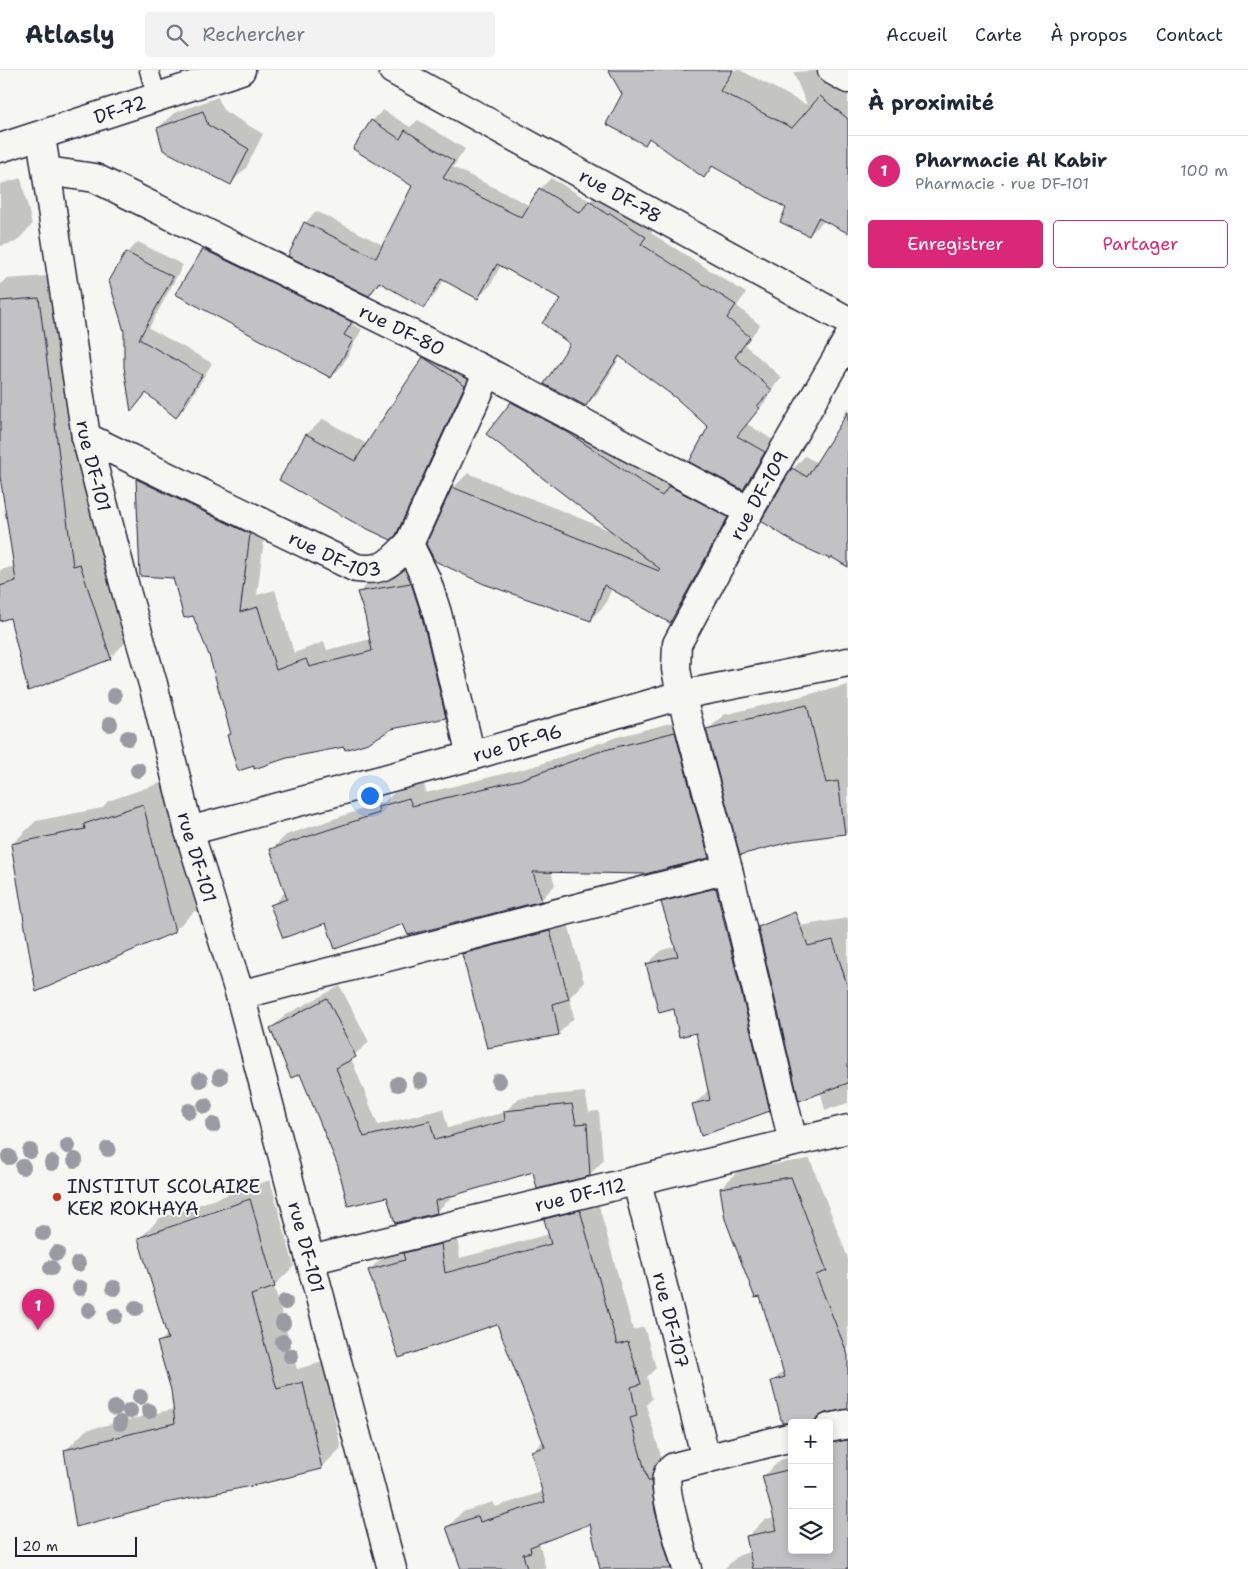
<!DOCTYPE html>
<html lang="fr">
<head>
<meta charset="utf-8">
<style>
	:root { --surface:#fff; --page:#f2f2f3; --text:#1f2937; --muted:#747a83; --line:#e0e1e3; --accent:#db2777 }
	body { margin:0; font-family:"Shantell Sans",sans-serif; background:var(--page); color:var(--text) }
	.controls { position:absolute; right:15px; bottom:15px; display:grid; overflow:hidden; border-radius:5px; box-shadow:0 2px 8px #0003 }
	.controls button { width:45px; height:45px; display:grid; place-items:center; padding:0; border:0; border-bottom:1px solid var(--line); background:var(--surface); color:var(--text); font:25px sans-serif }
	.scale { position:absolute; left:15px; bottom:12px; width:122px; box-sizing:border-box; padding-left:5px; border:2px solid #22223b; border-top:0; font-size:14px; line-height:18px; white-space:nowrap; color:#22223b; -webkit-text-stroke:4px #f6f6f2; paint-order:stroke }
	.you { position:absolute; left:369px; top:725px; width:18px; height:18px; margin:-12px; border:4px solid #fff; border-radius:50%; background:#1a73e8; box-shadow:0 0 0 8px #1a73e833 }
	.badge { display:grid; place-items:center; width:32px; height:32px; border-radius:50%; background:var(--accent); color:#fff; font-size:16px; font-weight:700 }
	.pin { position:absolute; translate:-50% -41px; filter:drop-shadow(0 1px 2px #0008) }
	.pin::after { content:''; position:absolute; top:26px; width:18px; height:15px; background:inherit; clip-path:polygon(0 0,100% 0,50% 100%) }
	.list { margin:0; padding:0; list-style:none }
	h2 { display:flex; justify-content:space-between; align-items:center; height:65px; margin:0; padding:0 20px; font-size:21px }
	h2 small { font-size:16px; font-weight:400; color:var(--muted) }
	.list li { display:grid; grid-template-columns:32px 1fr auto; gap:15px; align-items:center; box-sizing:border-box; height:70px; padding:0 20px; border-top:1px solid var(--line) }
	.list b { display:block; font-size:19px; white-space:nowrap }
	.list p { margin:0; font-size:16px; white-space:nowrap; color:var(--muted) }
	.list em { font-size:16px; font-style:normal; color:var(--muted) }
	.actions { display:flex; gap:10px; padding:15px 20px }
	.actions a { flex:1; padding:11px 0; border:1px solid var(--accent); border-radius:5px; text-align:center; font-size:18px; color:var(--accent) }
	.actions .main { background:var(--accent); color:#fff }
	.icon { flex:none; width:28px; height:28px; fill:none; stroke:currentColor; stroke-width:2; stroke-linecap:round; stroke-linejoin:round }
	.map { position:relative; flex:none; width:848px; height:1499px; overflow:hidden }
	header { display:flex; align-items:center; gap:30px; box-sizing:border-box; height:70px; padding:0 25px; background:var(--surface); border-bottom:1px solid var(--line) }
	header strong { font-size:24px }
	nav { display:flex; gap:28px; margin-inline-start:auto; font-size:18px }
	.search { width:350px; height:45px; background:var(--page); display:flex; align-items:center; gap:12px; box-sizing:border-box; padding:0 18px; border-radius:5px; color:var(--muted); font-size:19px }
	main { display:flex }
	aside { flex:1; background:var(--surface) }
	.map>svg:first-child { display:block }
	.shadow { fill:#0003 }
	.building { fill:#c2c2c4; stroke:#22223b }
	.lines { fill:none; stroke-linecap:round; stroke-linejoin:round }
	.service-casing { stroke:#22223b; stroke-width:21 }
	.minor-casing { stroke:#22223b; stroke-width:31 }
	.service { stroke:#f6f6f2; stroke-width:18 }
	.minor { stroke:#f6f6f2; stroke-width:28 }
	.tree { fill:#9a9aa3 }
	.poi-dot { fill:#c8321e; stroke:#f6f6f2; stroke-width:2 }
	.labels { text-anchor:middle; stroke-width:4; stroke-linejoin:round; paint-order:stroke }
	.street-label { font-size:19px; fill:#22223b; stroke:#f6f6f2 }
	.poi-label { font-size:19px; fill:#22223b; stroke:#f6f6f2; text-anchor:start }
</style>
</head>
<body>
<header>
<strong>Atlasly</strong>
<div class="search"><svg class="icon" aria-label="search" viewBox="0 0 24 24"><circle cx="10" cy="10" r="6"/><path d="M15 15l6 6"/></svg>Rechercher</div>
<nav><a>Accueil</a><a>Carte</a><a>À propos</a><a>Contact</a></nav>
</header>
<main>
<div class="map">
<svg width="848" height="1499" viewBox="0 0 848 1499">
	<rect width="100%" height="100%" fill="#f6f6f2"/>
	<filter id="ink" filterUnits="userSpaceOnUse"><feTurbulence type="fractalNoise" baseFrequency=".02" numOctaves="2"/><feDisplacementMap in="SourceGraphic" scale="10" xChannelSelector="R" yChannelSelector="G"/><feConvolveMatrix kernelMatrix="1 2 1 2 8 2 1 2 1" color-interpolation-filters="sRGB"/></filter>
	<g filter="url(#ink)">
		<path class="shadow" d="M609,0H740L807,35L793,2L834,0L848,12V160L825,150L809,165L788,137L714,96L704,107L651,68L645,73L623,24Z
			M218,27L223,40L263,64L246,98L231,113L158,58L174,43Z
			M383,40L410,57L418,50L465,79L453,97L527,134L530,135L540,119L551,108L590,131L601,120L656,155L651,163L746,223L737,236L760,255L745,275L782,308L767,324L770,326L747,354L775,371L754,407L743,419L710,357L677,327L621,286L597,324L586,335L562,228L501,195L490,216L478,227L444,210L435,225L424,237L381,212L369,225L305,153L316,141L383,175L414,115L372,51Z
			M21,108L32,155L16,172L0,176V114Z
			M214,169L362,242L353,255L362,259L342,296L331,307L204,179Z
			M138,172L183,195L149,258L212,293L187,335L176,346L147,323L132,340L127,183Z
			M62,205L96,473L103,471L134,564L110,588L11,546L0,549V500L15,496L0,397V215L6,209Z
			M439,273L479,299L411,448L390,469L281,410L307,364L323,349L367,374L424,288Z
			M526,318L741,433L685,537L670,552L612,517L605,535L590,550L453,418L468,403L614,462L512,333Z
			M848,338V496L793,399L805,386L817,393L845,350L842,348Z
			M155,392L267,446L257,525L275,520L294,583L324,572L327,580L371,569L359,523L376,505L428,496L463,629L445,647L392,658L345,676L255,695L229,666L232,663L210,585L194,544L174,506L141,505L138,409Z
			M848,615V762L793,770L708,660L723,645Z
			M689,648L723,772L708,787L551,801L555,815L541,830L404,852L327,851L272,836L286,821L272,779L286,765L384,732L394,723L424,714L426,723L535,696L617,667Z
			M166,711L198,838L174,861L12,774L36,751L102,738L108,731Z
			M736,815L719,831L666,843L663,833L679,816Z
			M566,846L584,912L570,927L574,948L558,964L464,884L480,868Z
			M848,848V1033L825,1040L781,859Z
			M745,867L783,1026L769,1040L694,1034L709,1020L697,962L675,937L647,894L662,880L691,872V875Z
			M340,916L369,972L351,988L378,1055L443,1039L448,1058L505,1042L519,1028L585,1022L589,1042L599,1041L603,1091L589,1105L534,1100L449,1125L450,1129L436,1142L388,1125L339,1095L301,1002L272,958L285,945Z
			M810,1089L848,1188V1327L773,1311L784,1300L760,1225L721,1118L740,1099Z
			M270,1110L294,1196L274,1216L297,1299L323,1292L341,1378L321,1398L66,1380L86,1360L174,1339L172,1320L159,1273L168,1264L140,1168L160,1148Z
			M596,1125L633,1260L644,1257L656,1298L647,1307L652,1329L646,1335L694,1499H602L591,1452L539,1472L546,1499H462L447,1458L462,1442L493,1432L495,1437L543,1422L532,1382L544,1370L497,1253L369,1200L385,1185L456,1159L460,1188L549,1164L546,1149L561,1134Z
			M848,1370V1499H724L738,1486L751,1481L748,1466L764,1450L775,1448L763,1407L780,1390L792,1387V1480H829Z"/>
		<path class="building" d="M608,0H733L720,21L792,58L820,26L848,49V163L818,148L809,166L780,152L786,138L712,96L704,108L649,68L645,75L606,54L622,24Z
			M203,41L208,55L249,79L231,115L163,80L157,58Z
			M371,50L400,69L405,60L454,91L443,108L516,145L522,147L539,118L580,143L589,131L608,145L610,143L646,167L641,174L736,235L727,248L750,267L735,287L772,320L757,336L760,338L737,366L765,382L743,420L689,392L708,357L676,328L619,286L586,336L544,314L570,274L542,253L561,229L497,194L478,229L441,209L424,238L379,212L369,226L288,186L304,152L376,188L412,116L353,79Z
			M203,179L352,252L344,265L353,270L331,308L175,224Z
			M126,182L173,207L139,269L202,305L176,348L146,323L131,342L124,297V261L109,211Z
			M39,228L73,496L80,494L111,589L28,621L10,548L0,551V516L16,511L0,406V231Z
			M423,287L465,315L396,465L391,470L355,453L279,410L306,364L355,391Z
			M511,332L569,363L662,426L669,416L728,447L670,553L604,515L591,551L484,514L435,491L426,474L452,417L659,501L660,499L486,364Z
			M848,342V497L831,487L830,489L797,474L761,451L792,398L807,407Z
			M136,409L250,464L240,542L258,537L276,600L306,589L309,597L372,581L365,546L357,522L411,513L422,547L446,648L392,659L368,673L345,680L344,677L287,688L254,699V696L238,701L227,665L231,664L209,585L193,546L184,548L173,508L140,506Z
			M807,635L826,713L838,711L845,764L793,771L740,785L706,659Z
			M675,662L709,788L645,804L533,802L542,831L408,865L403,854L335,879L326,853L283,868L270,835L287,829L270,779L379,743L378,737L409,728L412,736L519,710L601,681Z
			M143,734L175,862L36,922L11,774L85,759L84,754Z
			M716,818L770,1041L701,1066L692,1034L710,1030L696,963L679,967L674,939L659,943L646,894L678,886L661,832Z
			M795,842L808,876L833,870L848,918V1013L799,1031L758,857Z
			M550,861L569,929L553,934L559,965L487,978L462,884Z
			M327,928L356,987L336,998L364,1067L430,1051L435,1070L505,1051L504,1041L572,1034L576,1054L587,1053L590,1106L537,1119L533,1102L435,1131L437,1143L395,1153L387,1127L348,1136L338,1096L300,1004L291,1008L270,958Z
			M791,1107L827,1201L816,1205L848,1285V1339L825,1343L818,1347L814,1353H782L771,1311L785,1307L760,1227L755,1228L725,1149L720,1118Z
			M250,1129L275,1217L251,1225L277,1319L303,1312L322,1399L261,1414L166,1433L76,1457L64,1380L175,1353L171,1320L157,1272L168,1269L138,1168Z
			M580,1140L617,1275L628,1272L641,1314L631,1317L637,1346L630,1348L648,1411H651L655,1441L671,1499H600L590,1454L530,1477L531,1482L523,1484L527,1499H461L446,1457L478,1446L480,1452L545,1432L531,1381L545,1377L497,1254L399,1288L368,1200L405,1190L403,1183L441,1174L445,1203L551,1174L544,1149Z
			M848,1370V1499H753L746,1466L777,1460L762,1406L792,1399V1480H829V1373Z"/>
		<g class="lines">
			<defs>
				<path id="service" d="M149,0L157,28"/>
				<g id="minor">
					<path id="s1" d="M393,0L848,251"/>
					<path d="M832,0L848,9"/>
					<path id="s2" d="M41,66L86,367L126,521L153,614L189,761L240,925L392,1499"/>
					<path id="s3" d="M0,78L241,0"/>
					<path id="s4" d="M47,101L95,108L488,302L749,441"/>
					<path id="s5" d="M86,367L356,498C385,502 389,493 409,474L488,302"/>
					<path d="M409,474L426,509L437,543L471,686"/>
					<path id="s6" d="M189,761L471,686L681,625L848,592"/>
					<path d="M240,925L728,799"/>
					<path id="s7" d="M793,1072L728,799L681,625L676,599L677,574L749,441L848,269"/>
					<path id="s8" d="M637,1112L706,1389"/>
					<path id="s9" d="M310,1190L848,1059"/>
					<path d="M829,1358L848,1354"/>
					<path d="M687,1499C682,1480 663,1423 667,1406C668,1402 670,1400 674,1397L792,1367"/>
				</g>
			</defs>
			<use href="#service" class="service-casing"/>
			<use href="#minor" class="minor-casing"/>
			<use href="#service" class="service"/>
			<use href="#minor" class="minor"/>
		</g>
		<g class="tree">
			<circle cx="114" cy="626" r="8"/>
			<circle cx="110" cy="654" r="8"/>
			<circle cx="128" cy="668" r="8"/>
			<circle cx="138" cy="700" r="8"/>
			<circle cx="220" cy="1007" r="8"/>
			<circle cx="200" cy="1010" r="8"/>
			<circle cx="420" cy="1011" r="8"/>
			<circle cx="499" cy="1011" r="8"/>
			<circle cx="398" cy="1014" r="8"/>
			<circle cx="205" cy="1036" r="8"/>
			<circle cx="189" cy="1041" r="8"/>
			<circle cx="213" cy="1055" r="8"/>
			<circle cx="68" cy="1076" r="8"/>
			<circle cx="108" cy="1079" r="8"/>
			<circle cx="30" cy="1081" r="8"/>
			<circle cx="9" cy="1087" r="8"/>
			<circle cx="75" cy="1090" r="8"/>
			<circle cx="52" cy="1093" r="8"/>
			<circle cx="23" cy="1097" r="8"/>
			<circle cx="43" cy="1163" r="8"/>
			<circle cx="57" cy="1183" r="8"/>
			<circle cx="78" cy="1194" r="8"/>
			<circle cx="51" cy="1198" r="8"/>
			<circle cx="80" cy="1218" r="8"/>
			<circle cx="114" cy="1218" r="8"/>
			<circle cx="285" cy="1232" r="8"/>
			<circle cx="136" cy="1238" r="8"/>
			<circle cx="89" cy="1240" r="8"/>
			<circle cx="115" cy="1246" r="8"/>
			<circle cx="283" cy="1253" r="8"/>
			<circle cx="283" cy="1272" r="8"/>
			<circle cx="291" cy="1286" r="8"/>
			<circle cx="140" cy="1327" r="8"/>
			<circle cx="115" cy="1338" r="8"/>
			<circle cx="130" cy="1341" r="8"/>
			<circle cx="149" cy="1341" r="8"/>
			<circle cx="120" cy="1353" r="8"/>
		</g>
	</g>
	<circle class="poi-dot" cx="57" cy="1127" r="5"/>
	<g class="labels">
		<g class="street-label">
			<text dy="7" stroke="none"><textPath href="#s3" startOffset="126">DF-72</textPath></text>
			<text dy="7" stroke="none"><textPath href="#s1" startOffset="260">rue DF-78</textPath></text>
			<text dy="7" stroke="none"><textPath href="#s4" startOffset="391">rue DF-80</textPath></text>
			<text dy="7" stroke="none"><textPath href="#s2" startOffset="334">rue DF-101</textPath></text>
			<text dy="7" stroke="none"><textPath href="#s7" startOffset="682">rue DF-109</textPath></text>
			<text dy="7" stroke="none"><textPath href="#s5" startOffset="276">rue DF-103</textPath></text>
			<text dy="7" stroke="none"><textPath href="#s6" startOffset="340">rue DF-96</textPath></text>
			<text dy="7" stroke="none"><textPath href="#s2" startOffset="739">rue DF-101</textPath></text>
			<text dy="7" stroke="none"><textPath href="#s9" startOffset="278">rue DF-112</textPath></text>
			<text dy="7" stroke="none"><textPath href="#s2" startOffset="1144">rue DF-101</textPath></text>
			<text dy="7" stroke="none"><textPath href="#s8" startOffset="142">rue DF-107</textPath></text>
		</g>
		<g class="poi-label">
			<text x="67" y="1123">INSTITUT SCOLAIRE<tspan x="67" dy="22">KER ROKHAYA</tspan></text>
		</g>
	</g>
</svg>
<div class="controls">
<button>+</button>
<button>−</button>
<button><svg class="icon" aria-label="layers" viewBox="0 0 24 24"><path d="M12 4l9 5-9 5-9-5zM3 14l9 5 9-5"/></svg></button>
</div>
<div class="scale">20 m</div>
<div class="you"></div>
<div class="pin badge" style="left:38px;top:1260px">1</div>
</div>
<aside>
<h2>À proximité<small></small></h2>
<ul class="list">
<li><span class="badge">1</span><div><b>Pharmacie Al Kabir</b><p>Pharmacie · rue DF-101</p></div><em>100 m</em></li>
</ul>
<div class="actions"><a class="main">Enregistrer</a><a>Partager</a></div>
</aside>
</main>
</body>
</html>
